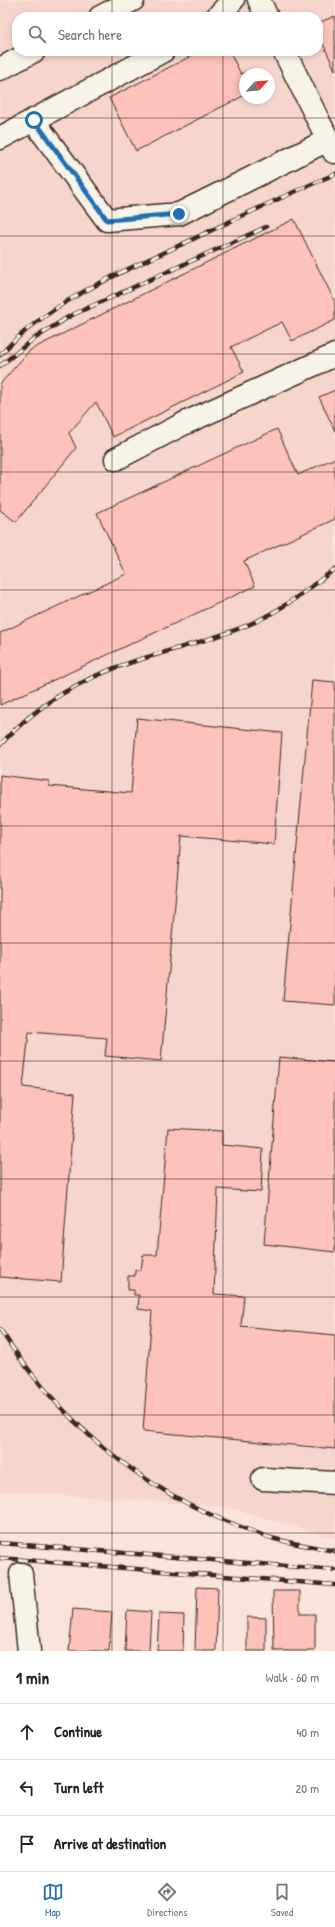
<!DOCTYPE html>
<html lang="en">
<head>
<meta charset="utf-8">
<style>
	:root { --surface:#fff; --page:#f2f2f2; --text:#222; --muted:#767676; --line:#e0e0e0; --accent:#1f6fb2 }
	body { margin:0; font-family:"Patrick Hand",sans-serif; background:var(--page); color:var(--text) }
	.compass { position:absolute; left:239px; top:68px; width:36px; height:36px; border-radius:50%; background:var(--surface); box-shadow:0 2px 6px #0003; rotate:64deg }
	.stop { position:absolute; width:12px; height:12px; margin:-9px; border:3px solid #1f6fb2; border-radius:50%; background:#fff }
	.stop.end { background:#1f6fb2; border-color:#fff; box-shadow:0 1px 4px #0008 }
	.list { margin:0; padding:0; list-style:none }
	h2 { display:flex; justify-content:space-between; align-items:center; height:52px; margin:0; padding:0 16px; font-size:17px }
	h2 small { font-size:13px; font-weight:400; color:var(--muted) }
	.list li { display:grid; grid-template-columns:26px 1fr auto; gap:12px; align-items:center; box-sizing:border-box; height:56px; padding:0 16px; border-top:1px solid var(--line) }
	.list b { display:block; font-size:15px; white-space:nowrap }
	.list em { font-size:13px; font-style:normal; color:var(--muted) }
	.icon { flex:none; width:22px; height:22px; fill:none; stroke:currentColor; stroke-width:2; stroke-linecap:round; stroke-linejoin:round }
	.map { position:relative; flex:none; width:335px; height:1651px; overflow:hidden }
	.search { position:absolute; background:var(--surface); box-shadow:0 2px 6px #0003; left:12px; right:12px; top:12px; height:44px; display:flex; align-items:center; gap:10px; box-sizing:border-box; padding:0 14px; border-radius:16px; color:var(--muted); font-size:15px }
	.sheet { height:220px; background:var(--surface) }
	nav { display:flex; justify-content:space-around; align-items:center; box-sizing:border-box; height:56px; border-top:1px solid var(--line); background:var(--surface); font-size:11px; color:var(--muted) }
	nav a { display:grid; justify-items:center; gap:2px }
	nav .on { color:var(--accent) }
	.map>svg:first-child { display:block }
	.built { fill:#f6d6cc; fill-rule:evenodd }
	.building { fill:#fdc2b9; stroke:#3b2a1e }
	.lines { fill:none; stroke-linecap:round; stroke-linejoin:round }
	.minor-casing { stroke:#3b2a1e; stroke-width:25 }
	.minor { stroke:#f7f3e8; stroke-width:22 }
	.rail-casing { stroke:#3b2a1e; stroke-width:4.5 }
	.rail { stroke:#f7f3e8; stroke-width:3; stroke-dasharray:9; stroke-linecap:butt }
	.route { stroke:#1f6fb2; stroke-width:5 }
	.grid { fill:none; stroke:#3b2a1e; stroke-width:1; stroke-opacity:0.55 }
</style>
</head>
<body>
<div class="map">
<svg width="335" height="1651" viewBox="0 0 335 1651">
	<rect width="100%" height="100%" fill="#f9e4da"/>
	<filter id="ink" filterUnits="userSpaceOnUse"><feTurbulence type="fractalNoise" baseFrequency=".025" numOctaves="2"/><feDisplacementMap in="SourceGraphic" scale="8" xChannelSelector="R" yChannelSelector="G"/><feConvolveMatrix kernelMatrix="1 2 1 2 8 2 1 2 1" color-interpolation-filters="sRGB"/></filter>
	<g filter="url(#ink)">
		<path class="built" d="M0,0H335V1538L222,1506L0,1491ZM17,17H318V51H17ZM245,74H269V98H245Z"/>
		<path class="building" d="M335,16V70L318,33V23Z
			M201,51H229L241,74L253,69L255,74H245V95L136,151L109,98Z
			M294,219L335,302V320L292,341L282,322L231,347L244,372L113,437L96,402L95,403L69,433L76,448L16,522L0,510V384L30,350Z
			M335,390V431L319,397Z
			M277,429L298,475L335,458V519L244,561L255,586L0,705V633L126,574L97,513Z
			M312,680L335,682V1005L283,1001Z
			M137,718L282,733L274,844L181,836L161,1061L105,1056L107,1038L29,1032L23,1087L75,1093L61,1282L0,1277V775L49,781V786L131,793Z
			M279,1057L335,1062V1252L264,1244Z
			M168,1128L222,1131V1145L263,1149L261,1192L218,1189L214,1294L244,1296L241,1326L335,1335V1449L143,1431L152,1311L138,1309L139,1295H134V1290H128V1276H135V1270H141L143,1255H157Z
			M197,1587L218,1588L216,1651H195Z
			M273,1591H300V1614H315V1651H274Z
			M73,1609L112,1612L109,1651H69Z
			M127,1610L151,1612L149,1651H125Z
			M159,1614L184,1615L183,1651H157Z
			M247,1617L266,1618V1651H247Z"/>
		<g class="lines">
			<defs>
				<path id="minor" d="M259,0L267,17
					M100,17L133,0
					M217,17L233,0
					M284,51L334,152
					M0,69L34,51
					M33,120L107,220L179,214L328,140
					M0,138L163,51
					M116,459L183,424L335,355
					M263,1479L335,1483
					M21,1574L29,1651"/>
			</defs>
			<use href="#minor" class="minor-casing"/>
			<use href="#minor" class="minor"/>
			<defs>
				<path id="rail" d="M0,355C51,300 122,272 189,241C237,218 286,195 335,174
					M0,366L32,340L70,316L266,227
					M0,745C36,705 84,677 135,661C173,649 212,640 248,625C280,612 308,589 335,569
					M0,1329C57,1419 140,1490 241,1527C252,1531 264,1536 275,1539C295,1544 315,1547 335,1551
					M0,1543L335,1570
					M0,1558L335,1585"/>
			</defs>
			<use href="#rail" class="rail-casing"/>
			<use href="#rail" class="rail"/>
		</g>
	</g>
	<g class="lines" filter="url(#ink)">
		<path class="route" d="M34,120L107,220L179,214"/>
	</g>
	<path class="grid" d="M112,0V17M223,0V17M112,51V1651M223,51V1651M0,118H335M0,236H335M0,354H335M0,472H335M0,590H335M0,708H335M0,826H335M0,943H335M0,1061H335M0,1179H335M0,1297H335M0,1415H335M0,1533H335"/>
</svg>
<svg class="compass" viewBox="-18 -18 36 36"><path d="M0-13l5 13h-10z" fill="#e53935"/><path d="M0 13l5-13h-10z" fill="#767676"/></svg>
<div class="stop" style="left:34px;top:120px"></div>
<div class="stop end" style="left:179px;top:214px"></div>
<div class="search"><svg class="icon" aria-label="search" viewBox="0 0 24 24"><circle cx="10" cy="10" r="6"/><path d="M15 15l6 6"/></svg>Search here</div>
</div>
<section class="sheet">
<h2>1 min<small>Walk · 60 m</small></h2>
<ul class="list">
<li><svg class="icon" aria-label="ahead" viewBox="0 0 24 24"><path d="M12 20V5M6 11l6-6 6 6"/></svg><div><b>Continue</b></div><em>40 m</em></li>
<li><svg class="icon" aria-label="left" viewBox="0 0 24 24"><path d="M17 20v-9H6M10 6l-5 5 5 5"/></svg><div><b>Turn left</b></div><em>20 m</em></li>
<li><svg class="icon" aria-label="arrive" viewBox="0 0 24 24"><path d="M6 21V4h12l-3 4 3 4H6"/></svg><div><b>Arrive at destination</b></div></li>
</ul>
</section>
<nav>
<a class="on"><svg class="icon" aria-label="map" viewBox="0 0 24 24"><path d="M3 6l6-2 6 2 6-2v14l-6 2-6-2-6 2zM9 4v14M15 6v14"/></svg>Map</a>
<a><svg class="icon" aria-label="directions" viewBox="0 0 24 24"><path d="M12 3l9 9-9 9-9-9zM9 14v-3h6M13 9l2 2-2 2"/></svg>Directions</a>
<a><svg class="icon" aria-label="saved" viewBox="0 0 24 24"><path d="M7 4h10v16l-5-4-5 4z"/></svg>Saved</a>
</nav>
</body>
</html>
